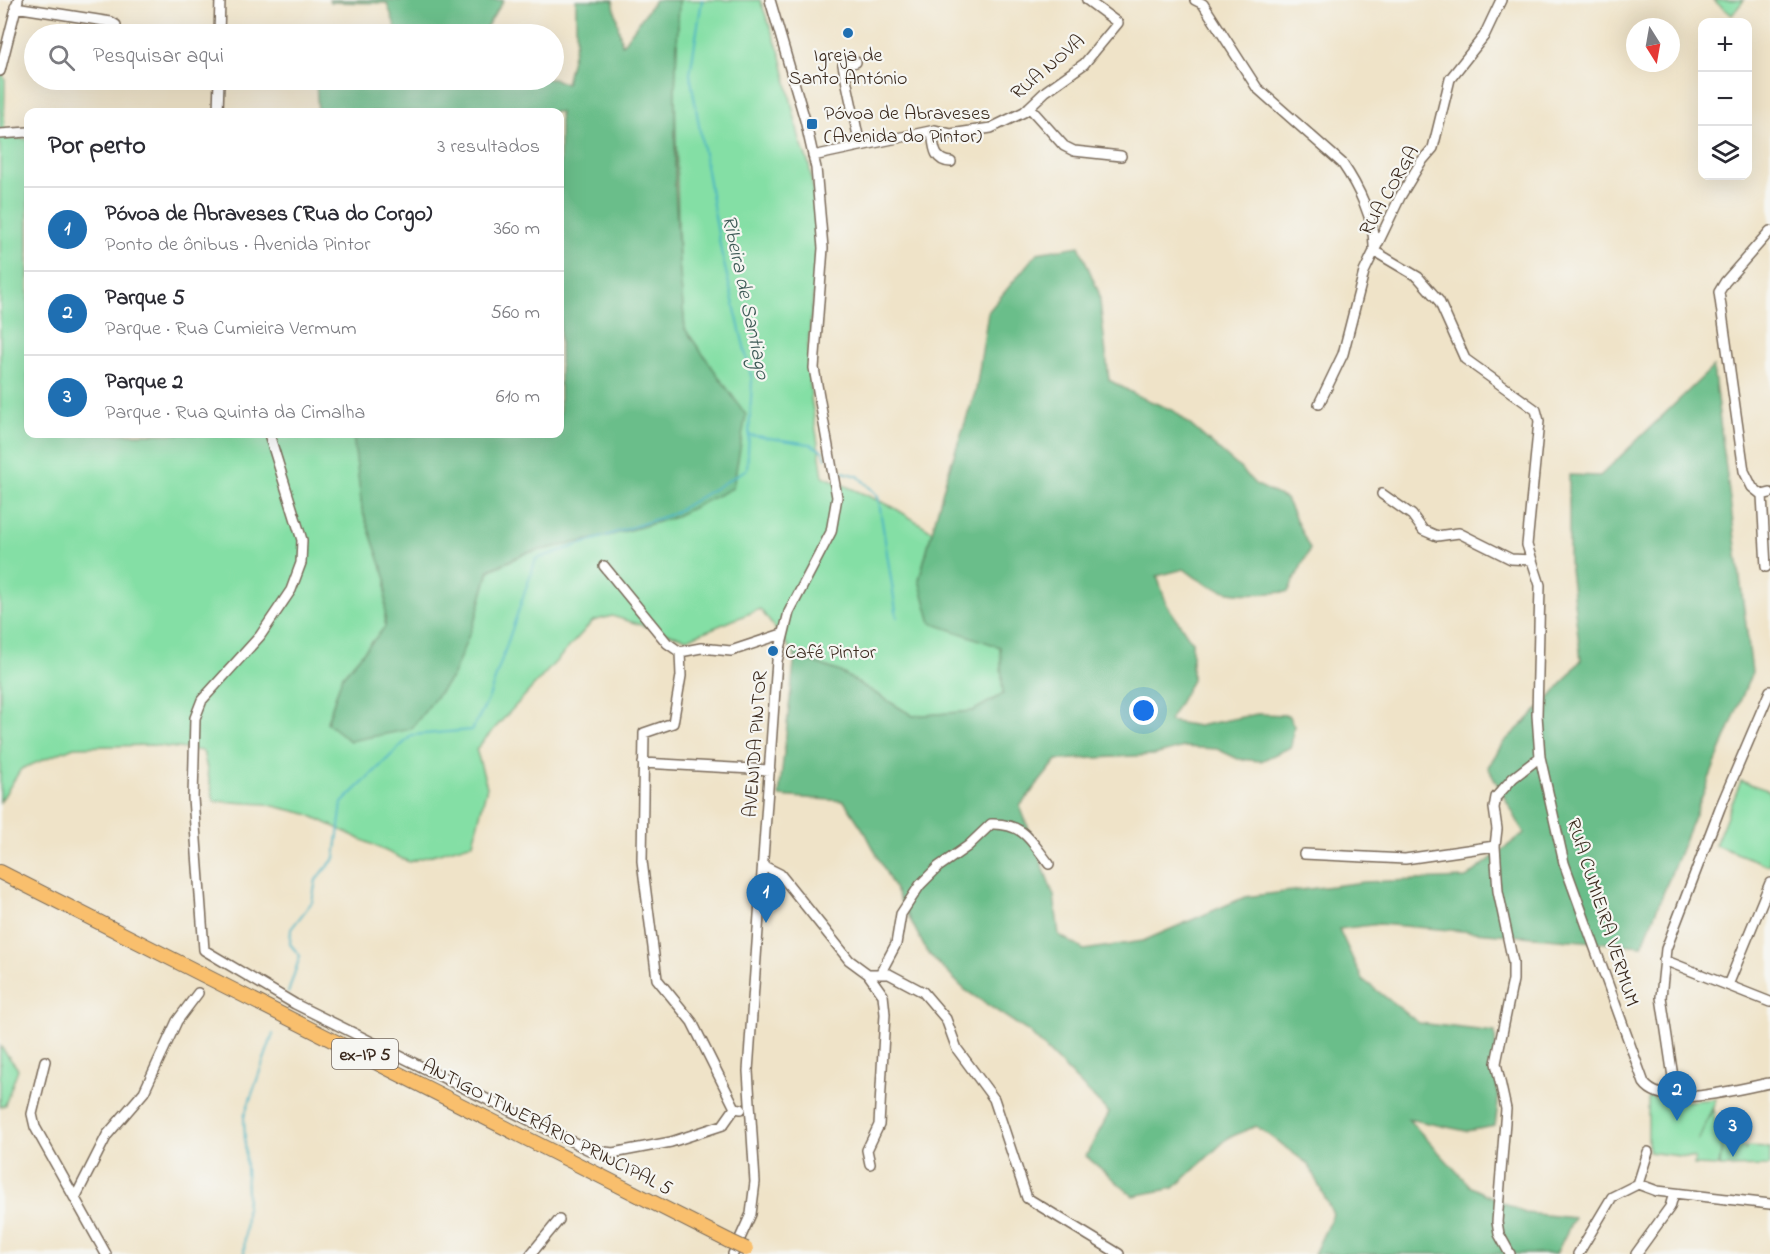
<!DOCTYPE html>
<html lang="pt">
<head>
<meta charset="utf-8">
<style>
	:root { --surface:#fff; --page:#f7f7f7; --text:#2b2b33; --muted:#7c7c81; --line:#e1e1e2; --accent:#1f6fb2 }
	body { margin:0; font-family:"Indie Flower",sans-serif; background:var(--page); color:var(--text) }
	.controls { position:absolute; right:18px; top:18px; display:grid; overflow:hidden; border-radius:12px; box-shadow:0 6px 24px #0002 }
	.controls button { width:54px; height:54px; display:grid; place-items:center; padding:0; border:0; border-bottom:2px solid var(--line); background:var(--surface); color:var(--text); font:30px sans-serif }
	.compass { position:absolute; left:1626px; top:18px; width:54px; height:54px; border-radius:50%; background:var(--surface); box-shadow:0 6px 24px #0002; rotate:169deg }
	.you { position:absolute; left:1144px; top:711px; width:21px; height:21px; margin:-15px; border:4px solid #fff; border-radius:50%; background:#1a73e8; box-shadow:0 0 0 9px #1a73e833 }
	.badge { display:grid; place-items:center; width:39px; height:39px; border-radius:50%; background:var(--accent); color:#fff; font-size:20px; font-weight:700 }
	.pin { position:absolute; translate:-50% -50px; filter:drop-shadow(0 2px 3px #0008) }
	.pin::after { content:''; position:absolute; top:32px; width:21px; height:18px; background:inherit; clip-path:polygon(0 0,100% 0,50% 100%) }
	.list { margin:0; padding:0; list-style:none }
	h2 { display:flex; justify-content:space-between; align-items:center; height:78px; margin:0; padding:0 24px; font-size:26px }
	h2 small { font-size:20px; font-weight:400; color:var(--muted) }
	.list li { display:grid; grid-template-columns:39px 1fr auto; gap:18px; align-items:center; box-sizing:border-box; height:84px; padding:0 24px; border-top:2px solid var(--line) }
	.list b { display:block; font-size:22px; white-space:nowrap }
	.list p { margin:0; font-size:20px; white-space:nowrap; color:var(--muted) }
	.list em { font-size:20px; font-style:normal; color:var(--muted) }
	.icon { flex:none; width:33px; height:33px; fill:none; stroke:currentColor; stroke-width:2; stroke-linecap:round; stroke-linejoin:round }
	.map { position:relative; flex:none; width:1770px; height:1254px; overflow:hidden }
	.search { position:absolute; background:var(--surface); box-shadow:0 6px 24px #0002; left:24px; top:24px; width:540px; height:66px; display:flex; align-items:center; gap:15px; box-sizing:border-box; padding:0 21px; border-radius:33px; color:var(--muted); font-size:22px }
	.panel { position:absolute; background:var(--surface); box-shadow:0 6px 24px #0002; left:24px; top:108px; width:540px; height:330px; border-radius:12px }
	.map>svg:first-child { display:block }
	.green { fill:#84dfa5; stroke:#608462; stroke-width:1.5 }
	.forest { fill:#6bbe8a; stroke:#537454; stroke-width:1.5 }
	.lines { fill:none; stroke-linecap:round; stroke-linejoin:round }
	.stream { stroke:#45b2c2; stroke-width:2 }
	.minor-casing { stroke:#7a6b5a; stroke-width:12 }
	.highway-casing { stroke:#7a6b5a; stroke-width:16 }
	.minor { stroke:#fff; stroke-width:9 }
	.highway { stroke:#f9bf6d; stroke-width:14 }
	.highway-bridge-casing { stroke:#7a6b5a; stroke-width:16; stroke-linecap:butt }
	.highway-bridge { stroke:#f9bf6d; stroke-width:14 }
	.poi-dot { fill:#1f6fb2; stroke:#f6f6f2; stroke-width:2 }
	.labels { text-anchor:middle; stroke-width:4.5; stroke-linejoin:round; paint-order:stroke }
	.shield { fill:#f6f6f2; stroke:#73675e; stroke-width:1.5 }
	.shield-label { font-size:18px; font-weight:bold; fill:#3b2a1e }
	.poi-label { font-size:20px; fill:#3b2a1e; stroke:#f6f6f2; text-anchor:start }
	.street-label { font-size:20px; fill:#3b2a1e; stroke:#f6f6f2 }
	.water-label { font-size:21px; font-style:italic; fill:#3e5a57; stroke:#f6f6f2 }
</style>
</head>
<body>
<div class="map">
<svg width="1770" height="1254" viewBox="0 0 1770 1254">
	<rect width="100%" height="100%" fill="#f6f6f2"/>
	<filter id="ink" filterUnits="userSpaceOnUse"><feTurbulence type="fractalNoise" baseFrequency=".0167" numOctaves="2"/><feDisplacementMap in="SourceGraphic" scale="12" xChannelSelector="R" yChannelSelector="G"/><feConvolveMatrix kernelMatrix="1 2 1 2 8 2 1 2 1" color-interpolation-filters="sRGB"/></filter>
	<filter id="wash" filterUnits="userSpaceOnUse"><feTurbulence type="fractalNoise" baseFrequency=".008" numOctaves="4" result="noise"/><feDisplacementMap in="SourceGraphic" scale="24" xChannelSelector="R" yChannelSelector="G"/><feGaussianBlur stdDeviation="1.35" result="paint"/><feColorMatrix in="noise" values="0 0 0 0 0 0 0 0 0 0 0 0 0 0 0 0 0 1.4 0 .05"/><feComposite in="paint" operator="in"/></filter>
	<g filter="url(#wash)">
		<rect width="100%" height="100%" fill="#efe3c8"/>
		<path class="green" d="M679,0H760L781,56L800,141L809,164L814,197L818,252L808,347L811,398L823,476L893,507L932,531L919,580L1000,647L1003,694L973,711L913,716L840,672L795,655L760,609L687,639L612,616L593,621L476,749L487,787L473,843L409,862L307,814L265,804L214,801L203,751L151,745L74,747L21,769L0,802V67L5,80L4,138L28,139V434H354L362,509L386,579L385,627L342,677L327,722L350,741L476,617L489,571L526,553L604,537L672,518L713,369L685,329L679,263L675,91Z
			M1713,0H1744L1732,15Z
			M1741,781L1770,791V866L1715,845Z
			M0,1046L18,1069L5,1105L0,1107Z
			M1648,1097L1674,1102L1716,1099L1698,1141L1713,1109L1718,1136L1728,1135L1729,1144L1745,1147V1152L1746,1147L1770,1148V1166L1720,1167L1722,1143L1719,1166L1694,1165L1695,1158L1648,1152Z"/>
		<path class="forest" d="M329,0H504L485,29L489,34H398L387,3L330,2Z
			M576,0H613L622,45L655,0H679L675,91V184L679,263L685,329L746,415L733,488L672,518L604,537L526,553L489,570L476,617L453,675L411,729L350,741L327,723L342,677L385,627L386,579L362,509L353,435L560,434V112H318L316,82L554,79L566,84L576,41Z
			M1079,246L1099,293L1109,380L1138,396L1174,411L1241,469L1255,484L1286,499L1310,549L1288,592C1243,594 1221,599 1184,569L1157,576L1167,605L1192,642V680L1169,721L1198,726L1257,714L1288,715L1294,726L1291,747L1261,761L1238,759L1217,749L1184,747L1154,755L1057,760L1020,806L1054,896L1059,935L1084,950L1143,941L1245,897L1364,882L1466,878L1524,833L1488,767L1503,743L1551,697L1581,660L1569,561V475L1600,476L1713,367L1752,672L1642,946L1379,924L1339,929L1362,979L1419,1023L1495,1032L1498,1104L1495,1126L1466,1131L1408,1119L1471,1187L1525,1213L1574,1218L1556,1254H1314L1333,1214L1308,1164L1256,1126L1228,1138L1174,1188L1133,1196L1086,1156L1109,1113L1029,1032L965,990L927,952L866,834L844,801L779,796L795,655L840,672L913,716L973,711L1003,694L1000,647L931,623L919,580L946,479L976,390L988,312L1037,253Z"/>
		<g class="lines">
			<path class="stream" d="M749,435L810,444L823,451L826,458
				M839,471L858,476L878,496L897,617
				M288,993L300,956L290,944L291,929L312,902L316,880L335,858L342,803L412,735L472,730L488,700L536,559L672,514L747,469L752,380L721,251L690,74L702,0
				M244,1254L247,1194L244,1117L273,1034"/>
		</g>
	</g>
	<g filter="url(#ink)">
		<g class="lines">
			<defs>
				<path id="minor" d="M1195,0L1203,4L1257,88L1342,163C1358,186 1375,220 1374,249
					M15,7L111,22L116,25
					M219,34L220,0
					M856,62L843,65L860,145
					M0,71L18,0
					M1029,107L1064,146L1074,151L1121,156
					M218,112L219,80
					M932,131C934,146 933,161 951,162
					M0,134L28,132
					M813,156L935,130L951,134L991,128L1024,112L1046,91L1084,64L1118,23L1087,0
					M1770,231L1725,282L1719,292L1744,471L1752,487L1762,495L1770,493
					M1374,251L1418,277L1439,301L1465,359L1536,410L1539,421L1527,545L1540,585L1537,715L1540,757L1564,863L1644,1083C1664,1111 1739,1088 1770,1083
					M1319,404L1343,354L1364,272L1400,197L1421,162L1433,148L1450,79L1484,36L1501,0
					M269,434L302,540L301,563L291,590L260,636L202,700L195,718L193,798L204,950L295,1004L589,1150L613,1153L671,1142L723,1125L735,1108
					M1382,494L1412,515L1423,530L1437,536L1459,533L1511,559L1532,560
					M1762,495L1766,567
					M604,566L667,643L680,652L701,648L731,651L782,634
					M680,652L681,676L673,723L644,733L642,861L657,979L692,1022L735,1108L741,1109
					M643,763L770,770
					M1304,854L1405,859L1495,846
					M764,866L780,874L849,960L868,974H889L923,992L946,1019L957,1049L994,1099L1027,1198L1119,1254
					M1664,960L1770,1002
					M868,974L883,995L885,1014L879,1125L867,1150L870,1164
					M880,974L896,944L901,914L920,885L938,867L968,846L991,824C1024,823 1031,841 1049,864
					M1728,985L1770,883
					M45,1061L32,1114L35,1127L106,1254
					M1676,1097L1661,997L1666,949L1720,808L1770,691
					M1638,1184L1657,1191L1770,1204
					M1638,1184L1648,1152
					M75,1198L107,1135L144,1092L177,1021L198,993
					M531,1254L559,1220
					M733,1254L751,1214L755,1182L748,1071L777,661L789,612L831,532L837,497L814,368L823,248L816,168L805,120L770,0
					M1510,1254L1499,1234L1497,1222L1506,1109L1496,1063L1513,980V962L1498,891L1495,846L1497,829L1494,808L1496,797L1513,778L1540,757
					M1578,1254L1612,1197L1638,1184
					M1636,1254L1670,1207L1674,1193"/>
				<path id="highway" d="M0,872L729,1241"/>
			</defs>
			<use href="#minor" class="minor-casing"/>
			<use href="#highway" class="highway-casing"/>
			<use href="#minor" class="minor"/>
			<use href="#highway" class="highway"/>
			<defs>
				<path id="highway-bridge" d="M729,1241L746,1249"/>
			</defs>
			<use href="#highway-bridge" class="highway-bridge-casing"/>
			<use href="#highway-bridge" class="highway-bridge"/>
		</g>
	</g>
	<g class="poi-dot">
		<circle cx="848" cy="33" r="6"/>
		<rect x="806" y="118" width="12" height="12" rx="3"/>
		<circle cx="773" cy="651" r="6"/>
	</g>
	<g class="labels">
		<rect class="shield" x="332" y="1039" width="66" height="30" rx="4.5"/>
		<g class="shield-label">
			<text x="365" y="1060">ex-IP 5</text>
		</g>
		<g class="poi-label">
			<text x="848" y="61" text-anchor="middle">Igreja de<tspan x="848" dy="23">Santo António</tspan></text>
			<text x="824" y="119">Póvoa de Abraveses<tspan x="824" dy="23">(Avenida do Pintor)</tspan></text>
			<text x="785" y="658">Café Pintor</text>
		</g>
		<g class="street-label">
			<text transform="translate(1047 66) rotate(-40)" y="7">RUA NOVA</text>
			<text transform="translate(1388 190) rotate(-60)" y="7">RUA CORGA</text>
			<text transform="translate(754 744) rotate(-86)" y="7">AVENIDA PINTOR</text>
			<text transform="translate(1604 912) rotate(72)" y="7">RUA CUMIEIRA VERMUM</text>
			<text transform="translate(548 1126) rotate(27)" y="7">ANTIGO ITINERÁRIO PRINCIPAL 5</text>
		</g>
		<g class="water-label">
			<text transform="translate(747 297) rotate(78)" y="7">Ribeira de Santiago</text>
		</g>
	</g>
</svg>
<div class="controls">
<button>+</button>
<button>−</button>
<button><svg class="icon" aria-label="layers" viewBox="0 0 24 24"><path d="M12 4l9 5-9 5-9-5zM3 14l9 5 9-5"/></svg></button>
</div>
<svg class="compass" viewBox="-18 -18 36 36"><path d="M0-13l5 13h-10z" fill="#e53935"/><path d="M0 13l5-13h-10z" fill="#7c7c81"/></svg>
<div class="you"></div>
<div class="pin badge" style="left:766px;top:923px">1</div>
<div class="pin badge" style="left:1677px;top:1121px">2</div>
<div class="pin badge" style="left:1733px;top:1157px">3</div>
<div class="search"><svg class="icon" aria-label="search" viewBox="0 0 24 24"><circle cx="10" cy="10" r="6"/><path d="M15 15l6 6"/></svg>Pesquisar aqui</div>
<section class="panel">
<h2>Por perto<small>3 resultados</small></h2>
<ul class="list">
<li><span class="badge">1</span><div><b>Póvoa de Abraveses (Rua do Corgo)</b><p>Ponto de ônibus · Avenida Pintor</p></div><em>360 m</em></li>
<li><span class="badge">2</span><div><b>Parque 5</b><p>Parque · Rua Cumieira Vermum</p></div><em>560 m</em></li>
<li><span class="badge">3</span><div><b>Parque 2</b><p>Parque · Rua Quinta da Cimalha</p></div><em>610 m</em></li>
</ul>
</section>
</div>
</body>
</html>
